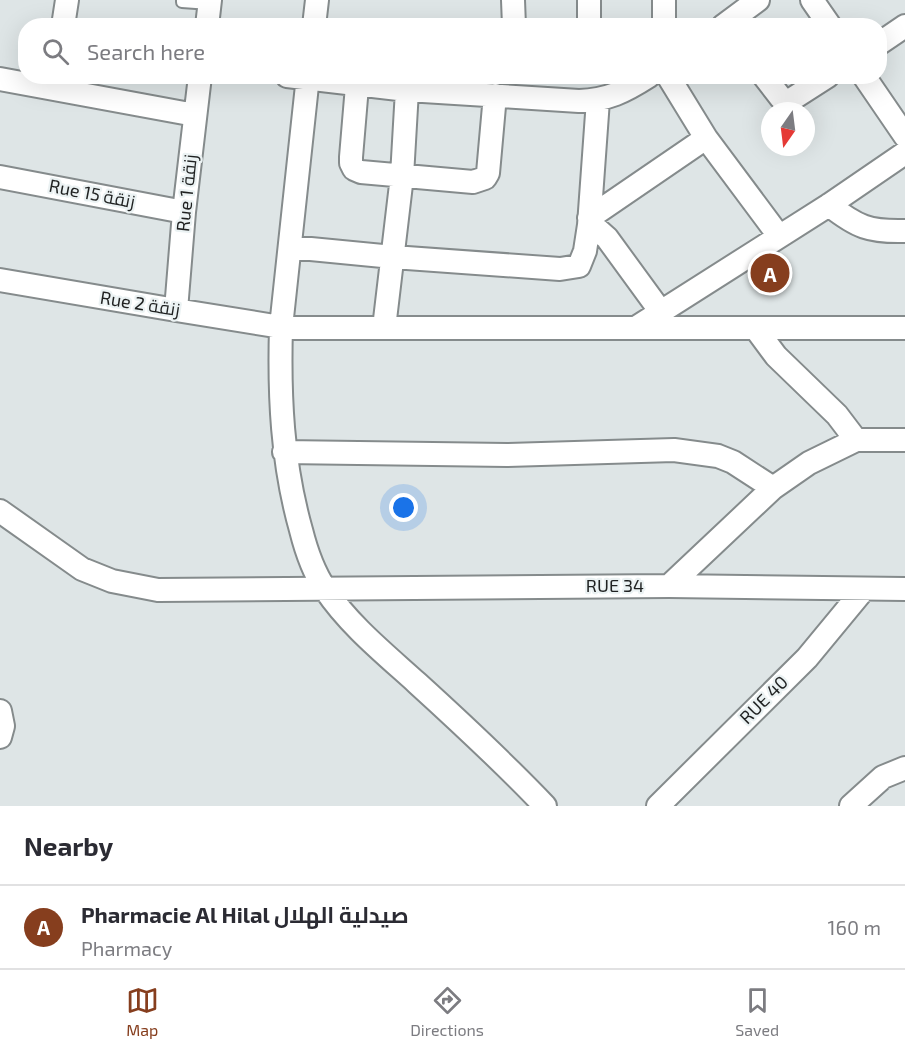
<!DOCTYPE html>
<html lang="en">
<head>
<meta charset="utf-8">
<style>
	:root { --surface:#fff; --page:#f7f7f7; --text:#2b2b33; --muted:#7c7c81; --line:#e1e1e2; --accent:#863e1e }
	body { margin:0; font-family:"Exo 2",Cairo,sans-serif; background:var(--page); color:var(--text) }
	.compass { position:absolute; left:761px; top:102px; width:54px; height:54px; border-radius:50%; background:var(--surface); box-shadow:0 6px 24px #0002; rotate:194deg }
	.you { position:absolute; left:404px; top:508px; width:21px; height:21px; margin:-15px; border:4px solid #fff; border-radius:50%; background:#1a73e8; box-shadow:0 0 0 9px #1a73e833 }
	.badge { display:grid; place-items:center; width:39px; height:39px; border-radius:50%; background:var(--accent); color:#fff; font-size:20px; font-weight:700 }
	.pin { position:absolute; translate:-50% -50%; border:3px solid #fff; box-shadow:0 2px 6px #0006 }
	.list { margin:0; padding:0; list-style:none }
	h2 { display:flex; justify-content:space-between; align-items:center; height:78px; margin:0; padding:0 24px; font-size:26px }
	h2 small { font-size:20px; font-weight:400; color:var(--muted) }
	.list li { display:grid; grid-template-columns:39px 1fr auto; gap:18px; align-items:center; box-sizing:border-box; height:84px; padding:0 24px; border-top:2px solid var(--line) }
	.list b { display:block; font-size:22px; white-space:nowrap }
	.list p { margin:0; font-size:20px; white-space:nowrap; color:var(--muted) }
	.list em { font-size:20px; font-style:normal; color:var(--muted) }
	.icon { flex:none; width:33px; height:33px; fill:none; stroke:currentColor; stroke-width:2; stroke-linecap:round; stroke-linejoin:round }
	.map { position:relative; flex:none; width:905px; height:806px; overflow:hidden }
	.search { position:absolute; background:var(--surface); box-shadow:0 6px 24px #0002; left:18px; right:18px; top:18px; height:66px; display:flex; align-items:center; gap:15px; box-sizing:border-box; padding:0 21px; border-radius:24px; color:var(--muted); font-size:22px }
	.sheet { height:162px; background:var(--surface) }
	nav { display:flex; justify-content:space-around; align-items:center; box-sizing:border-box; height:84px; border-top:2px solid var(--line); background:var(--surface); font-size:16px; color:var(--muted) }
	nav a { display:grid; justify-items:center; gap:3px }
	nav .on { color:var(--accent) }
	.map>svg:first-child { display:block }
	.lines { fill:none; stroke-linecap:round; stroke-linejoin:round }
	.service-casing { stroke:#858b8c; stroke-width:14 }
	.minor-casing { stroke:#858b8c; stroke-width:26 }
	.service { stroke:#fff; stroke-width:10 }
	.minor { stroke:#fff; stroke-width:22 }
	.labels { text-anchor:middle; stroke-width:4.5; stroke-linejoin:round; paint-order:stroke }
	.street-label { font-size:18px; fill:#1f2121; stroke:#ebf2f3 }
</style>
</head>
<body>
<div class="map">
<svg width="905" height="806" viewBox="0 0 905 806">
	<rect width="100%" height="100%" fill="#dee5e6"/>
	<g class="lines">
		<defs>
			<path id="service" d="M182,0V2L210,4"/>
			<path id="minor" d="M513,0L514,26
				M589,0V26
				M812,0L830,26
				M63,26L67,0
				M207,26L210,0
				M314,26L317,0
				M664,26V0
				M723,26L758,0
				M880,43L905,26
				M287,76L407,90L579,101C608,100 624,92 649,76
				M308,76L281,327C279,395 282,463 301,530C306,550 313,571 325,589C349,625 385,654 417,683C461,723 504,763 545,806
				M668,76L706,138L779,236
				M764,76L781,98L789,101L828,76
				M864,76L905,136
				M0,79L195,115
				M357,86L351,157V163L354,169L361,172L473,182L485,178L488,173L495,95
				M0,177L184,212
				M829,205C857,227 869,232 905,231
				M589,218L706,138
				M589,225L598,230L607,238L661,312
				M290,247L393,257L560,269L579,266L585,251L589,225L598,100
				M0,280L176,310L281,327L303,328H905
				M176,310L184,212L200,76
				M637,327L829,205L905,153
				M384,328L402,176L407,90
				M756,329L776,356L837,415L856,440
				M284,452L507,455L674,450L718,456L733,462L773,488
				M0,511L82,569L112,581L158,590L669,586L905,589
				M669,586L773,488L809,463L856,440H905
				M0,711L3,726L0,737
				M658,806L807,658L864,589
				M851,806L883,777L905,768"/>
		</defs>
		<use href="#service" class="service-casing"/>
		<use href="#minor" class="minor-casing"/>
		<use href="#service" class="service"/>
		<use href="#minor" class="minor"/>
	</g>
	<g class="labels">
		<g class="street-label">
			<text transform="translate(187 193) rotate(-84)" y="6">Rue 1 زنقة</text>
			<text transform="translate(92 194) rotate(11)" y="6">Rue 15 زنقة</text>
			<text transform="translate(140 304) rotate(9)" y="6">Rue 2 زنقة</text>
			<text x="615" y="592">RUE 34</text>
			<text transform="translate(764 700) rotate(-45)" y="6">RUE 40</text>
		</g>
	</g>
</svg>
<svg class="compass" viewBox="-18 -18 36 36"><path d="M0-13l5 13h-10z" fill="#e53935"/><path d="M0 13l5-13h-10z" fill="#7c7c81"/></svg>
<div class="you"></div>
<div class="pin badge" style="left:770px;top:273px">A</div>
<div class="search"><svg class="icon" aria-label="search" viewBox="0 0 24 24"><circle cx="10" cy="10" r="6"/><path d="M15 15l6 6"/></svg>Search here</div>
</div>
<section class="sheet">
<h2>Nearby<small></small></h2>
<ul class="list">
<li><span class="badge">A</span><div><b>Pharmacie Al Hilal صيدلية الهلال</b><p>Pharmacy</p></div><em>160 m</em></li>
</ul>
</section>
<nav>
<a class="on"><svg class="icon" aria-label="map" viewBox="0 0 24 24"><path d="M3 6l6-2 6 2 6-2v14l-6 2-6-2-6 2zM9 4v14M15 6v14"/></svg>Map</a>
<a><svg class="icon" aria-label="directions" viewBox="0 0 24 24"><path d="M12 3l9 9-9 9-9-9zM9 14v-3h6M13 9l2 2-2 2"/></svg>Directions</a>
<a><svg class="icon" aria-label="saved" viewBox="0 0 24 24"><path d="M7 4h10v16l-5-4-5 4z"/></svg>Saved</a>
</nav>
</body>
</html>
